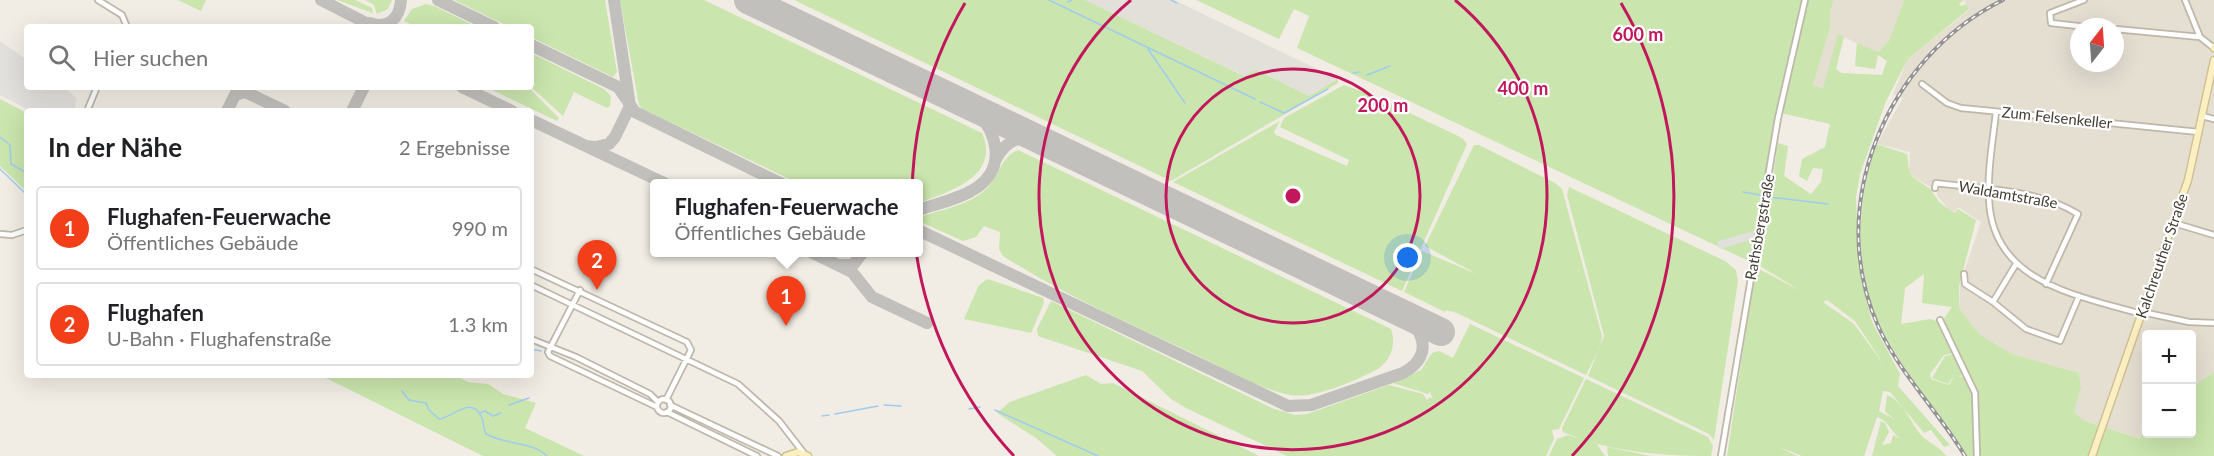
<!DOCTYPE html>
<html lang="de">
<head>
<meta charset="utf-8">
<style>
	:root { --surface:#fff; --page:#f2f2f2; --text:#202124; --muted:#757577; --line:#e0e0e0; --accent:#f23f19 }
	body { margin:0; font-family:Lato,sans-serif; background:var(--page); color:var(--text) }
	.controls { position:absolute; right:18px; bottom:18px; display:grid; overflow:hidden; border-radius:6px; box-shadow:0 6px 24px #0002 }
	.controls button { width:54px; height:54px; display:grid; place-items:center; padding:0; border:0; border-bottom:2px solid var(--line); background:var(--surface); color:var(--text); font:30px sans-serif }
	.compass { position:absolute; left:2070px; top:18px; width:54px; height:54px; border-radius:50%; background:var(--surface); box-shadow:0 6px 24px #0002; rotate:17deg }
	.you { position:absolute; left:1408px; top:258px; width:21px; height:21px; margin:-15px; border:4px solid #fff; border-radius:50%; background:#1a73e8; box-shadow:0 0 0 9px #1a73e833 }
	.badge { display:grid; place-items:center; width:39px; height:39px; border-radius:50%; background:var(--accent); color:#fff; font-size:20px; font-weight:700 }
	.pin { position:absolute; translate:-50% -50px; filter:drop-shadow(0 2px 3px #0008) }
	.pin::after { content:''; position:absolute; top:32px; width:21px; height:18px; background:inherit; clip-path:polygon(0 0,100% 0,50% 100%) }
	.popup { position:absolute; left:650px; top:179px; width:273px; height:78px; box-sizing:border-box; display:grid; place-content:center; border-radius:6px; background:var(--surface); filter:drop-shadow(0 2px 4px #0005); font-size:20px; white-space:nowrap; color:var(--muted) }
	.popup b { font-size:22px; color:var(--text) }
	.popup::after { content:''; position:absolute; left:50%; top:100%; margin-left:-12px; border:12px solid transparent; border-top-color:var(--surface) }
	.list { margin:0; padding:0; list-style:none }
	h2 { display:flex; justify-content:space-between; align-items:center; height:78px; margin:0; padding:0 24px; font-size:26px }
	h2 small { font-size:20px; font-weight:400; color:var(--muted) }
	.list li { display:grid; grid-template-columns:39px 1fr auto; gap:18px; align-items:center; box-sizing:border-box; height:84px; margin:0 12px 12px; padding:0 12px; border:2px solid var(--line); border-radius:6px }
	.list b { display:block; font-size:22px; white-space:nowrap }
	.list p { margin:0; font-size:20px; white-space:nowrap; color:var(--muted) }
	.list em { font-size:20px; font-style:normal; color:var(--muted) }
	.icon { flex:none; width:33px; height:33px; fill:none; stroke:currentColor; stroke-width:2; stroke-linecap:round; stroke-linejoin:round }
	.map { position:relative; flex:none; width:2214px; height:456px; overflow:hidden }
	.search { position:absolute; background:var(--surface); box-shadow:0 6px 24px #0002; left:24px; top:24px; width:510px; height:66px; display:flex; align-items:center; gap:15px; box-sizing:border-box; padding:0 21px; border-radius:6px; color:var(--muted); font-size:22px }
	.panel { position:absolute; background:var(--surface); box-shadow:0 6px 24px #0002; left:24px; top:108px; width:510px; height:270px; border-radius:6px }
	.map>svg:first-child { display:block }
	.residential { fill:#e5dfd2; fill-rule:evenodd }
	.industrial { fill:#e3dfd9 }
	.green { fill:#cae5ad; fill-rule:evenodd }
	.parking { fill:#e2e0dc }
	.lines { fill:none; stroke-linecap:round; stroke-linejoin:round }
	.stream { stroke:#a1cced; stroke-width:1.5 }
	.taxiway { stroke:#c2c0bc; stroke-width:12 }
	.runway { stroke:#c2c0bc; stroke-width:28 }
	.street-casing { stroke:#bfb8aa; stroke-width:8 }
	.secondary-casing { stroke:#d0c195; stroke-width:9 }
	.street { stroke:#fff; stroke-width:4.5 }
	.secondary { stroke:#fcf0c2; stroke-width:6 }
	.rail-casing { stroke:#939393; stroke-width:4 }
	.rail { stroke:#fff; stroke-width:1.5; stroke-dasharray:4.5; stroke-linecap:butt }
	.ring { fill:none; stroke:#c2185b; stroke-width:3 }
	.labels { text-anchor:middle; stroke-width:4.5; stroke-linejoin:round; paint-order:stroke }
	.street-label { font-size:15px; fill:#433d34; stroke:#fff }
	.centre { fill:#c2185b; stroke:#fff; stroke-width:3 }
	.ring-label { font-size:18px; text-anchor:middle; font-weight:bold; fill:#c2185b; stroke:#fff; stroke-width:4.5; stroke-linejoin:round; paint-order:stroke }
</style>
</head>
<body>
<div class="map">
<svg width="2214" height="456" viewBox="0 0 2214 456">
	<rect width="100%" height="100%" fill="#f1ede4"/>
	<path class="residential" d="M1834,0H1904L1889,41L1877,53L1844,37L1824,88L1813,85L1830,28V11Z
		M1964,0H2214V372L2192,387V334H2146V426L2141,439L2083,420L2074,412L2081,388L2079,373L2012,354L1979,334L1959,308L1960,284L1981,222L1958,207L1955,212L1949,209L1937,196V191L1914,177L1909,170L1910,152L1877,144L1903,98L1893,94L1908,59L1969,10ZM2079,27H2115V63H2079Z"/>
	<path class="industrial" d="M1085,0H1174L1338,79L1309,96L1256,70L1245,76Z"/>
	<path class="green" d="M178,0H206L201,11Z
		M337,0H355L372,8L373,13Z
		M365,0H392L388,9L377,14L374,5Z
		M454,0H605L617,72L613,77L531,37V27H510Z
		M620,0H704L982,133C1001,176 949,192 918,203V184L798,183L642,109L639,105Z
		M794,0H1085L1244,76L1256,70L1309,96L1338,79V83L1171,181Z
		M1196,0H1834L1830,11V28L1813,85L1823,88L1838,34L1844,37L1836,69L1842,73L1882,75L1887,61L1878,55L1875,69L1855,66L1857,43L1878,52L1889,41L1904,0H1964L1959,4L1961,6L1966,4L1969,9L1908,59L1886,101L1860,174L1856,197L1859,269L1872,322L1900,374L1898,386L1950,445L1944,447L1931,430L1924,433L1890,392L1883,391L1879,411L1896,420L1885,412L1887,395C1904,402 1910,422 1921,435C1929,444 1939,445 1946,456H1872L1881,421L1885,423L1889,432L1882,445L1891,443L1893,435L1903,440C1891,434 1890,421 1877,417L1864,456H1802L1777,446L1797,456H1727L1754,277L1759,269L1801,291L1760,266L1778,143L1788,146L1784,176L1811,194L1821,182L1823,169L1813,168L1807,181L1799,176L1802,159L1825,147L1830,124L1776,112L1751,262L1297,48L1309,16L1294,9L1279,39ZM1827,300L1855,321L1885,366L1854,324L1823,302Z
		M426,4L434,6L477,27H417L404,21L412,9Z
		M531,53L604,89L611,96L610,106L607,108L574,92L563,116L531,87Z
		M1344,85L1372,95L1462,138L1467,144L1402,291L1173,182L1280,121L1274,132L1276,135L1347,166L1349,160L1280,127L1284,118Z
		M486,87H528L559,118L557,121Z
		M0,99L27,113V192L0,166Z
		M1876,144L1907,154L1909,170L1913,177L1930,189L1940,203L1955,213L1958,209L1976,220L1959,286V308L1979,334L2012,354L2079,373L2081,388L2074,412L2083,420L2100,426L2089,456H1979V423L1973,380L1965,372L1942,321L1952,307L1922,303L1924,274L1905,288L1901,324L1930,319L1939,322L1954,353L1944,355L1930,374L1931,379L1949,385L1955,375L1948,384L1932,378L1945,356L1954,354L1964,374L1958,377L1966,376L1974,402L1975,456H1967C1938,410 1900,369 1877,319C1853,266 1858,198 1876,144Z
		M1474,145H1479L1555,183L1562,189L1602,336L1600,347L1586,375L1457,313L1446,310L1445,312L1404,292L1422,251L1477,274L1425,246Z
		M1018,150L1391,329C1397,346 1390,363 1374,371C1354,381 1314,399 1291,395C1257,389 1222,367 1190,352C1126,322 1063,294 1003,256L999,249L1000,232L984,226L976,237L963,241L921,222L923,216C944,209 969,205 985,190C999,178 1000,157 1018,150Z
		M1569,187L1725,261L1736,270L1738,281L1714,440L1709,434L1588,376L1604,336L1567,195Z
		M988,279L1043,298L1044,303L1031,333L964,319L979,285Z
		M1051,301L1274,409L1295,415L1307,414L1389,385L1423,394L1427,400L1430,397L1433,399L1430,392L1428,394L1393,383L1421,370L1432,353L1439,351L1453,358L1470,324L1584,378L1559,429L1552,430L1554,439L1546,456H1287L1186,408L1171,399L1142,371L1038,336L1037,329Z
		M2214,372V456H2094L2104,427L2140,439L2146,426V434H2192V387Z
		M320,375H454L468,382L488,384L503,394L536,403L525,428L584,456H483Z
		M1086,375L1101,384L1113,383L1259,456H1057L1036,438L997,413L1010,402Z
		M1586,379L1708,437L1713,446L1711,456C1662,456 1609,452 1563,432L1562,428Z
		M1568,435L1597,444L1605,456H1549L1557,439Z
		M1607,447L1651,456H1608Z"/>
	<path class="parking" d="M0,41L27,60V87H64L76,98L75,111H31L0,95Z
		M1754,231L1753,239L1720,249L1718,246V241Z"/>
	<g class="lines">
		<path class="stream" d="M1049,0L1255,99
			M1171,0L1177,3
			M1068,2L1072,0
			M1148,49L1185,103
			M1353,73L1359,72
			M1367,75L1390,66
			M1260,102L1284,113L1328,89
			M90,111L100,87
			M0,137L10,145L11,164L27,173
			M0,169L27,195
			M1743,192L1760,195
			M1769,197L1828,204
			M531,349L541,351
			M393,375L395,378
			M402,391L409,400L426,403L429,410L439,419C452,418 471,395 481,416C484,422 483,428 486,434C505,445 532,441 547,456
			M509,405L529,398
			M884,405L901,406
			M969,409L980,407
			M995,410L1098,456
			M480,413L485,411L493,416L501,413
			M835,414L878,406
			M822,416L829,415
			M1724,456L1729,426"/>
		<path class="taxiway" d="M321,0L374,27
			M438,0L494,27
			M370,23C388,30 400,18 401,0
			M531,45L618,87L635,112L782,184
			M235,87L285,111
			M462,87L512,111
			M227,111L235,95L245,92
			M352,111L364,87
			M531,120L666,184
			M586,146L595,147L609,144L615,137L630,106L614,0
			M996,159C1007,139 1020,135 1041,141
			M918,210C935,204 956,200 971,191C1008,171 999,133 973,108
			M918,230L1288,406L1311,405L1403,373C1436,355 1423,326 1397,311
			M811,252L852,272L872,297L927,323
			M838,265H853L863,252"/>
		<path class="runway" d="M748,0L1441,332"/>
		<defs>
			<path id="street" d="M98,0L122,15L127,27
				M2084,0L2050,13L2051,23L2087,27
				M2185,0L2200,37
				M2115,29L2200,37L2214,48
				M1922,84L1947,103L1961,108L2199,132
				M87,111L97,87
				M1996,112C1993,140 1987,171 1989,199C1992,283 2077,295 2141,314
				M2202,116L2214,119
				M1935,188L1936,183C1982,189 2038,189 2078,214L2046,284
				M2174,223L2214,235
				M0,234L12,235L27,230
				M2016,264L1993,302L2026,329L2060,341L2079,296
				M531,269L687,342L691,350L666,400
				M1964,274L1965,284L1993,302
				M531,285L738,384L779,421L803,452
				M580,290L548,352L550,356L657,407
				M2142,312L2189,322L2214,323
				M1940,320L1975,393L1977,456
				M531,339L576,357L650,394L658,402
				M657 406a7 7 0 1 1 14 0a7 7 0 1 1-14 0Z
				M670,405L778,456
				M667,412L757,456
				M1721,456L1778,118L1805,0"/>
			<path id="secondary" d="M2214,47V48
				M786,456L798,452L808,456
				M2092,456L2188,180L2214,60"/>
		</defs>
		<use href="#street" class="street-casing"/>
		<use href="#secondary" class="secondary-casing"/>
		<use href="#street" class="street"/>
		<use href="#secondary" class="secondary"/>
		<defs>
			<path id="rail" d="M1965,456C1938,411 1901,375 1879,328C1823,206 1887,57 2003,0"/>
		</defs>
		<use href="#rail" class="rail-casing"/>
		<use href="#rail" class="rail"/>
	</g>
	<g class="ring">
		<circle cx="1293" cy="196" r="127"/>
		<path d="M1455 0A254 254 0 1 1 1131 0"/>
		<path d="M1014 456A381 381 0 0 1 965 3M1621 3A381 381 0 0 1 1572 456"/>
	</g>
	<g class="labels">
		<g class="street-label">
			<text transform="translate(2057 118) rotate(6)" y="5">Zum Felsenkeller</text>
			<text transform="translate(2008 195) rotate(10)" y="5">Waldamtstraße</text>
			<text transform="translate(1760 227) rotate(-80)" y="5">Rathsbergstraße</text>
			<text transform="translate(2162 256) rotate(-71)" y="5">Kalchreuther Straße</text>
		</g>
	</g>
	<circle cx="1293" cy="196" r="9" class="centre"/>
	<g class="ring-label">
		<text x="1638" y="41">600 m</text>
		<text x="1523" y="95">400 m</text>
		<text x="1383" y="112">200 m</text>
	</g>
</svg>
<div class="controls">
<button>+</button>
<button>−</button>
</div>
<svg class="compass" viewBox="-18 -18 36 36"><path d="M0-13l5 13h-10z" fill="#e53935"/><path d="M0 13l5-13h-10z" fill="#757577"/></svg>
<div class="you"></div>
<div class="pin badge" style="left:786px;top:326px">1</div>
<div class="popup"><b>Flughafen-Feuerwache</b>Öffentliches Gebäude</div>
<div class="pin badge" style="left:597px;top:290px">2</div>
<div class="search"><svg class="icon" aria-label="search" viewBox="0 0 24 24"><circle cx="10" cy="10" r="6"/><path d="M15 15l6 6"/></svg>Hier suchen</div>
<section class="panel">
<h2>In der Nähe<small>2 Ergebnisse</small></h2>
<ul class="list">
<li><span class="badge">1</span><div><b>Flughafen-Feuerwache</b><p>Öffentliches Gebäude</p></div><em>990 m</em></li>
<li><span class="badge">2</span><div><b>Flughafen</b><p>U-Bahn · Flughafenstraße</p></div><em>1.3 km</em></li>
</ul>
</section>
</div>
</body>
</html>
